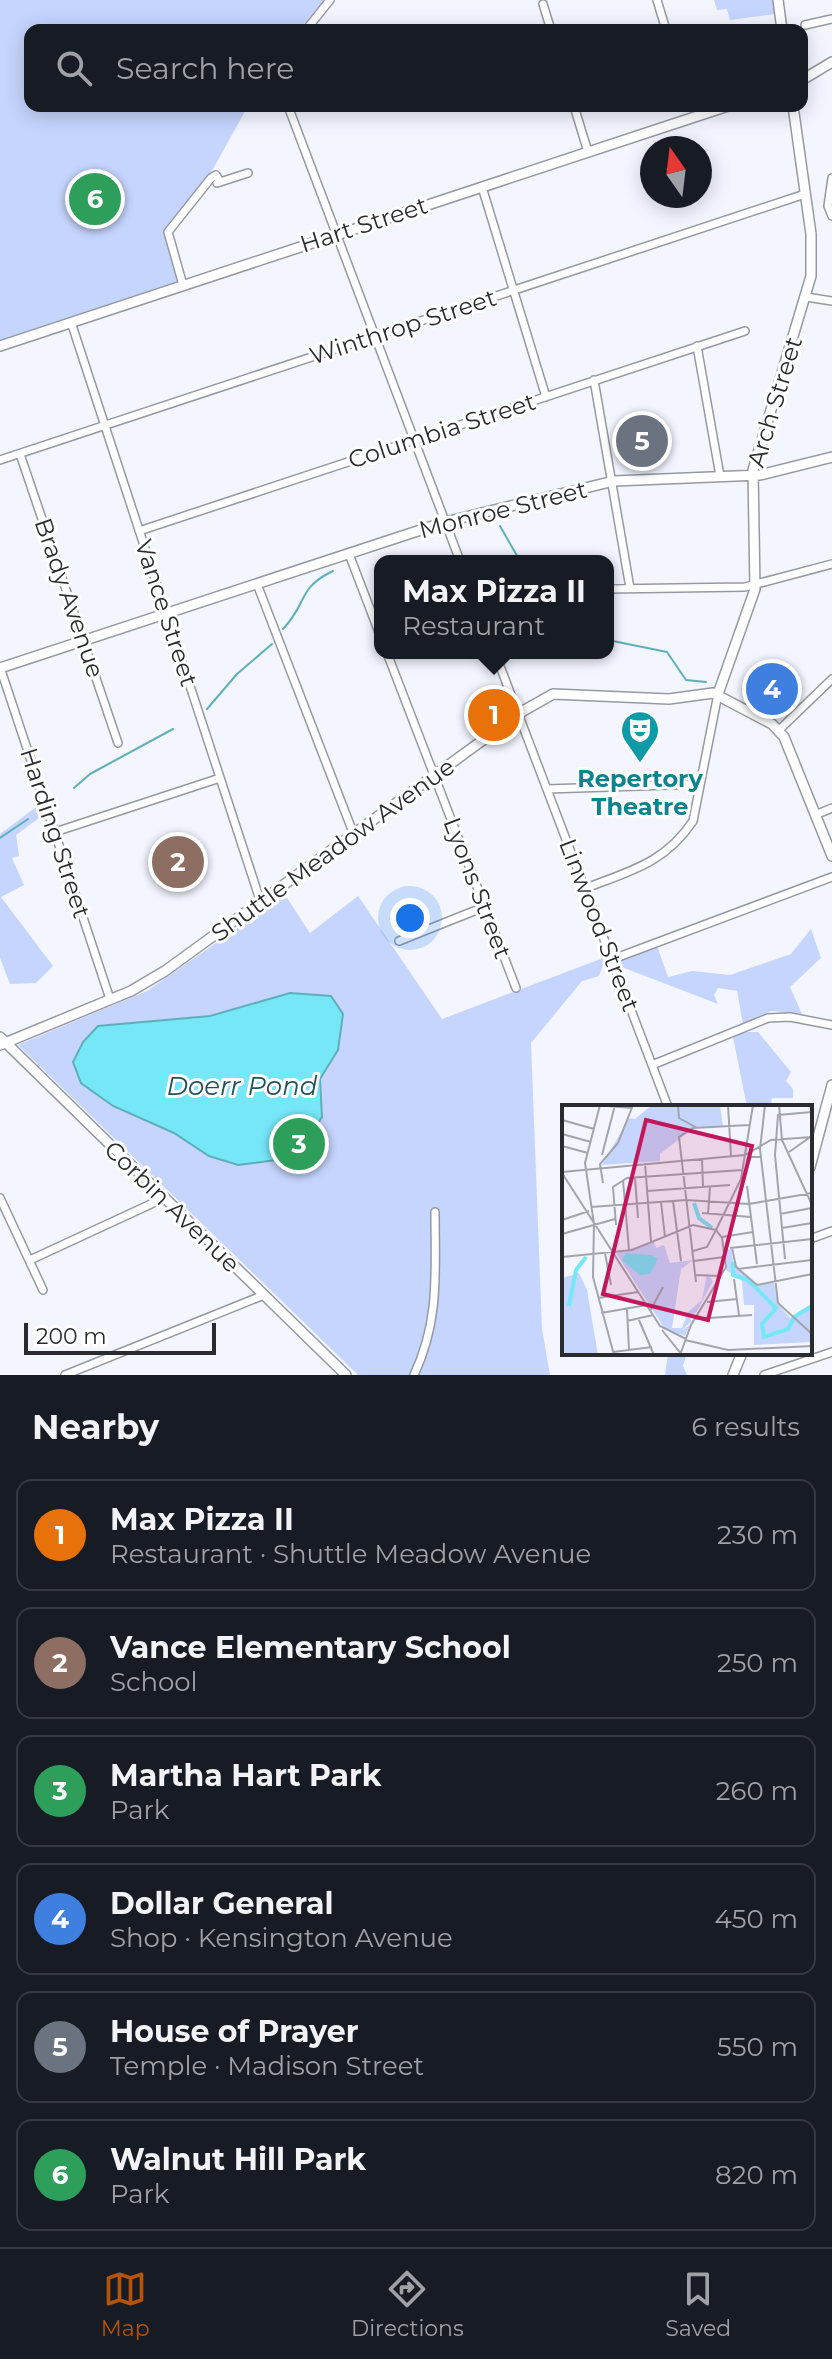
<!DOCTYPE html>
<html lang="en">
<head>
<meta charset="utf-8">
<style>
	:root { --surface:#171b24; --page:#20242c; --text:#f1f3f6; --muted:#9ea1a6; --line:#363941; --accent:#b45309 }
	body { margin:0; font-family:Montserrat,sans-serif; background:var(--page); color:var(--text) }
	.compass { position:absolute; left:640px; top:136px; width:72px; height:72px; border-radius:50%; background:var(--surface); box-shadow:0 4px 20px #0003; rotate:346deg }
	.scale { position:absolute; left:24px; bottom:20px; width:192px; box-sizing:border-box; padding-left:8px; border:4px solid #292b2f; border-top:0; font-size:22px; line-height:28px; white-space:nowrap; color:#292b2f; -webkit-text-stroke:6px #fff; paint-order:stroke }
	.you { position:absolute; left:410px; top:918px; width:28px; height:28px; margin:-20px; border:6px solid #fff; border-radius:50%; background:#1a73e8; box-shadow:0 0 0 12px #1a73e833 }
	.badge { display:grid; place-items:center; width:52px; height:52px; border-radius:50%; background:var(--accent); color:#fff; font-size:26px; font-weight:700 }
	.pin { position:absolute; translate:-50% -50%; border:4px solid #fff; box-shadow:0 2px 8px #0006 }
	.popup { position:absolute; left:374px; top:555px; width:240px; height:104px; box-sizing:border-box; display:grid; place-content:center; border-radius:16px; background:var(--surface); filter:drop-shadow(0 2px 6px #0005); font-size:26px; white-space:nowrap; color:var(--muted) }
	.popup b { font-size:30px; color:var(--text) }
	.popup::after { content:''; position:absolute; left:50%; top:100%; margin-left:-16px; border:16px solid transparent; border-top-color:var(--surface) }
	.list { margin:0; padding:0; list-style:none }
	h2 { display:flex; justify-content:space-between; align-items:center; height:104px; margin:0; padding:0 32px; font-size:34px }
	h2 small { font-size:26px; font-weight:400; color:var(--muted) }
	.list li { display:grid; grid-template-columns:52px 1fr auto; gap:24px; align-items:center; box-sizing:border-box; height:112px; margin:0 16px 16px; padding:0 16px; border:2px solid var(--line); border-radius:16px }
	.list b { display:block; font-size:30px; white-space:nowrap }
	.list p { margin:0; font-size:26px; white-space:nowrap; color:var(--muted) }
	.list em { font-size:26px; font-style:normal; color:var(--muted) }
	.icon { flex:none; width:44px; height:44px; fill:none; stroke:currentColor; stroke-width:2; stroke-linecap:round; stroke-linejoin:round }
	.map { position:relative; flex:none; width:832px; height:1375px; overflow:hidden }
	.search { position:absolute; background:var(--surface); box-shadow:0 4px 20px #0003; left:24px; right:24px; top:24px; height:88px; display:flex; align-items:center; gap:20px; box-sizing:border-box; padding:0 28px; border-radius:16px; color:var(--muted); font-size:30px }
	.sheet { height:872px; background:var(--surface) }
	nav { display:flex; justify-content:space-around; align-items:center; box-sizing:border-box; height:112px; border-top:2px solid var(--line); background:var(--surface); font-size:22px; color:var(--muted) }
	nav a { display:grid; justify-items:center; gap:4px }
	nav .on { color:var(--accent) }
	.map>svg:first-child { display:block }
	.green { fill:#c6d5fe }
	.water { fill:#76e7f7; stroke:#5fafbb; stroke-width:2 }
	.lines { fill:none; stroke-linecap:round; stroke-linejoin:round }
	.stream { stroke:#5fafbb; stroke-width:2 }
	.street-casing { stroke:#9699a3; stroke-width:10 }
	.secondary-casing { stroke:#9699a3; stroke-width:12 }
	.street { stroke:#fff; stroke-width:7 }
	.secondary { stroke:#fff; stroke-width:9 }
	.labels { text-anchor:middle; stroke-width:6; stroke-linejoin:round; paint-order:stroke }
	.street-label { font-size:24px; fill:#292b2f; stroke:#fff }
	.culture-label { font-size:24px; font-weight:bold; fill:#0d838f; stroke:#fff }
	.water-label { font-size:26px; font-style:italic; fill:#22535a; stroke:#fff }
	.inset-river { fill:none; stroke:#76e7f7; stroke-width:4 }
	.inset-road { fill:none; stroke:#a2a5ac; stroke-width:2 }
	.view { fill:#c2185b; fill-opacity:0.15; stroke:#c2185b; stroke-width:4 }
	.inset-edge { fill:none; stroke:#292b2f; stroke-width:4 }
</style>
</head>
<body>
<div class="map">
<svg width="832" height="1375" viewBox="0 0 832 1375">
	<rect width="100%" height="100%" fill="#f3f6ff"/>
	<path class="green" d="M0,0H324L299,30H30V106H248L213,169L166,229L179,282L0,341Z
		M714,0H773L775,14L730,20L727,9L717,10Z
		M39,805L43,819L39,818L16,835L19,856L12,858L24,885L1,897L53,966L36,983L10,984L0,958V834Z
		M285,895L310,933L358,896L442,1019L606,957L599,976L582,981L531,1043L542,1329L550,1375H358L18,1045L147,991Z
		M811,929L821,958L790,987L802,1014L771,1011L743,1024L737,991L718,988L714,995L718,1004L619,966V961L657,946L668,977L692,971L730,975L791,954Z
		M743,1032H758L791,1072L786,1081L793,1089V1098H772L771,1107H747L733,1037Z
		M668,1353H687L683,1366L687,1375H665Z"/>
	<path class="water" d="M290,993L331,996L343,1014L338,1050L320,1079L322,1117L311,1135L284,1159L238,1165L209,1156L174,1133L113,1106L81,1083L73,1062L83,1042L98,1026L210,1016Z"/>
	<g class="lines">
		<path class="stream" d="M500,526L520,561
			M283,629C308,603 297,588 333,571
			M608,640L667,652L686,680L706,682
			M207,709L237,674L272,644
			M74,788L90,774L173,729
			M0,838L28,819"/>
		<defs>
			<path id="street" d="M657,0L666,30
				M543,4L551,30
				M805,25L832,19
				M306,30L330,0
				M288,106L460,561
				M574,106L588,152
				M832,178L828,206L832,216
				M217,183L248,173
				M482,187L546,397
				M183,285L168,232L211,178L216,175L220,182
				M806,297L832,301
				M71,322L261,903
				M697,346L720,476
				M594,380L630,588
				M20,454L118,743
				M0,460L805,194
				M139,531L745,331
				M349,554L380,635
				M257,584L354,835
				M608,589L745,587L832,564
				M387,653L516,988
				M495,653L668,1107
				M0,667L110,999
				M779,730L832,679
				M547,789L700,784
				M815,815L832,808
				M55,832L220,778
				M586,888C630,871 665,863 693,821L718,694
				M399,941L484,907
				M613,959L832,877
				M652,1065L768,1018L790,1017L832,1025
				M0,1198L43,1290
				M810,1239L832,1231
				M30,1260L164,1198
				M65,1375L264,1295
				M414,1375C440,1320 435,1271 435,1212
				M764,1375L832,1352"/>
			<path id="secondary" d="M778,0L782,30
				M802,80L832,62
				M0,346L728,106
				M0,668L445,522L614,481L760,475L832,457
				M718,694L755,589L753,470L811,276V234L793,106
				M0,1037L346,1375
				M0,1045L131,991L165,971L523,711L553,694L669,699L713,693L772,724L784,737L832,856
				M810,1167L832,1085
				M733,1375L742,1353"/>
		</defs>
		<use href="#street" class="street-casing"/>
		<use href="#secondary" class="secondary-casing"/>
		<use href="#street" class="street"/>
		<use href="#secondary" class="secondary"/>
	</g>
	<defs>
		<symbol id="theatre-pin" viewBox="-11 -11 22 30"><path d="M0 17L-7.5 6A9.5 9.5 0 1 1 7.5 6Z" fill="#0f9aa8" stroke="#fff"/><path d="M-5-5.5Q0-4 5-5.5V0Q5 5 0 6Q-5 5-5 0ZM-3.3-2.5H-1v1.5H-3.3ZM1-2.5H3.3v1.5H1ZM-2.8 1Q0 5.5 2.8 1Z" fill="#fff"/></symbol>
	</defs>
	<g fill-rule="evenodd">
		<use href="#theatre-pin" x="618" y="708" width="44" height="60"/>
	</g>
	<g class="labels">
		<g class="street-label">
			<text transform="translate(364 225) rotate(-18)" y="8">Hart Street</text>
			<text transform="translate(403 327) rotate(-18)" y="8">Winthrop Street</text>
			<text transform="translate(775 402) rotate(-73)" y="8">Arch Street</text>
			<text transform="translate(442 431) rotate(-18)" y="8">Columbia Street</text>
			<text transform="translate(503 510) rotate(-14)" y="8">Monroe Street</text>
			<text transform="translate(69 598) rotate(71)" y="8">Brady Avenue</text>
			<text transform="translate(166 613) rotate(72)" y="8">Vance Street</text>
			<text transform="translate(55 833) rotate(72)" y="8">Harding Street</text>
			<text transform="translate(333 850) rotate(-36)" y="8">Shuttle Meadow Avenue</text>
			<text transform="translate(477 888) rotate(69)" y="8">Lyons Street</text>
			<text transform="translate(599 925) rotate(69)" y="8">Linwood Street</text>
			<text transform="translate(172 1207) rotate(44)" y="8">Corbin Avenue</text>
		</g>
		<g class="culture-label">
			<text x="640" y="787">Repertory<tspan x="640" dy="28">Theatre</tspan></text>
		</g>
		<g class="water-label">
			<text x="242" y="1095">Doerr Pond</text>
		</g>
	</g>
	<g transform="translate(562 1105)">
		<rect width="250" height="250" fill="#f3f6ff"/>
		<path d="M90,0H158L161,21L133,22L98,49V56L40,60L67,13L73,14ZM92,137L94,143L102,140L108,158L131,155L119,164L110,223H120L126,207L140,195L145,169L151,176L134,208L128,209L129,217L119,226L128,220L123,231L103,224L54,148ZM169,144L171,156L192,179L212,178L216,199L230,215L250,201V237L192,240V200H182L180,176L164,165L163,145ZM17,168L25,185L36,250H0V173Z" fill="#c6d5fe"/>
		<path d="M64,148L90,150L96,154L88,169L78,170L60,155Z" fill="#76e7f7"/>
		<path class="inset-river" d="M132,98L137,113L150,123M171,157V170L186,175L214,203L200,219L202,232L226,224L232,212L250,201M7,201L14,165L24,152"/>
		<path class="inset-road" d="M38,0L23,58L32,119L31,172L52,250M116,0L117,13L135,23M166,0L169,51M203,0L198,44L216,198L250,229M217,0L220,35L250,100M45,1L70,3M0,15L32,24M0,29L29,37M0,41L26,48M227,47L247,33M40,50L53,0M140,54L141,82M83,58L89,137M0,67L183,50L209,35L250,32M0,68L98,221L124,234M183,68L189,52H199M73,73L76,113M61,75L67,145M41,78L38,59L56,38L71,0M185,81L195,159M85,86L168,80M111,96L119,156M99,97L103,132M29,102L124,95L187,99L250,88M140,108L189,112M146,109L148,82M218,109L250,103M0,115L27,106M54,120L51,82L65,73L180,65M220,123L250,118M0,129L53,114M160,132L191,127M168,143L250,134M170,143L174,162L195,180L250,169M43,148L49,180M0,152L70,145L131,120L154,125L145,142L131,146M223,154L213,50L216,10L250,7M132,156L162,152M176,164L250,155M133,170L158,171M172,174L177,210M134,177L117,32L131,23L187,20M36,193L76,187M145,197L175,194M65,204L67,245M88,206L101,182M39,208L85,200M133,214L190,210M77,215L92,250M65,216L91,210M100,225L120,250M123,235L166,245L250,241M51,247L90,242M118,250L129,220L164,162L160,133L154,125L179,74L191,0"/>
		<path class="view" d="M84,15L190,41L146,215L41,189Z"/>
		<rect width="250" height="250" class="inset-edge"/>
	</g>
</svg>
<svg class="compass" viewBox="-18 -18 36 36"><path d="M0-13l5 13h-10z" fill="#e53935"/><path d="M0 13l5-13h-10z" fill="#9ea1a6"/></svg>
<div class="scale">200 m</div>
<div class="you"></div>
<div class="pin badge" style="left:494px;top:715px;background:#e8710a">1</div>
<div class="popup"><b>Max Pizza II</b>Restaurant</div>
<div class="pin badge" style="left:178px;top:862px;background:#8d6e63">2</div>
<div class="pin badge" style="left:299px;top:1144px;background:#2e9e5b">3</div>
<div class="pin badge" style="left:772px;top:689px;background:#3f7fe0">4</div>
<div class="pin badge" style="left:642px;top:441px;background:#6b7280">5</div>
<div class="pin badge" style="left:95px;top:199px;background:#2e9e5b">6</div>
<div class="search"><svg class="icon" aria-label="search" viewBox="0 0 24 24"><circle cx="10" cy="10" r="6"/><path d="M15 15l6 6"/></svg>Search here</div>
</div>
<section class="sheet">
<h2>Nearby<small>6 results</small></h2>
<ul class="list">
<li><span class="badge" style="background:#e8710a">1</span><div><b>Max Pizza II</b><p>Restaurant · Shuttle Meadow Avenue</p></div><em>230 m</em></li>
<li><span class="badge" style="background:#8d6e63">2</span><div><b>Vance Elementary School</b><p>School</p></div><em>250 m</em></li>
<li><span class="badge" style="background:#2e9e5b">3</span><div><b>Martha Hart Park</b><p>Park</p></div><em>260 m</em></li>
<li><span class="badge" style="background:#3f7fe0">4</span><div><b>Dollar General</b><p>Shop · Kensington Avenue</p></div><em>450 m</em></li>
<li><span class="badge" style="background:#6b7280">5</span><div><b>House of Prayer</b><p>Temple · Madison Street</p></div><em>550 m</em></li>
<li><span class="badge" style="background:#2e9e5b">6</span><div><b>Walnut Hill Park</b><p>Park</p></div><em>820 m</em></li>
</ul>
</section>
<nav>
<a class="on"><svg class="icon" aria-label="map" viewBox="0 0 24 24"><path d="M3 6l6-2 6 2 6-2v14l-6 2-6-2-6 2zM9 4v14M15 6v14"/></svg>Map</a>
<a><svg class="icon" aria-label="directions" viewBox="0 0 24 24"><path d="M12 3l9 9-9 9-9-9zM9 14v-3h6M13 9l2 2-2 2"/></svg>Directions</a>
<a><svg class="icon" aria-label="saved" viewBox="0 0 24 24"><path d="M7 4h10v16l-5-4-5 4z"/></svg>Saved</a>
</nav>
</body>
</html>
